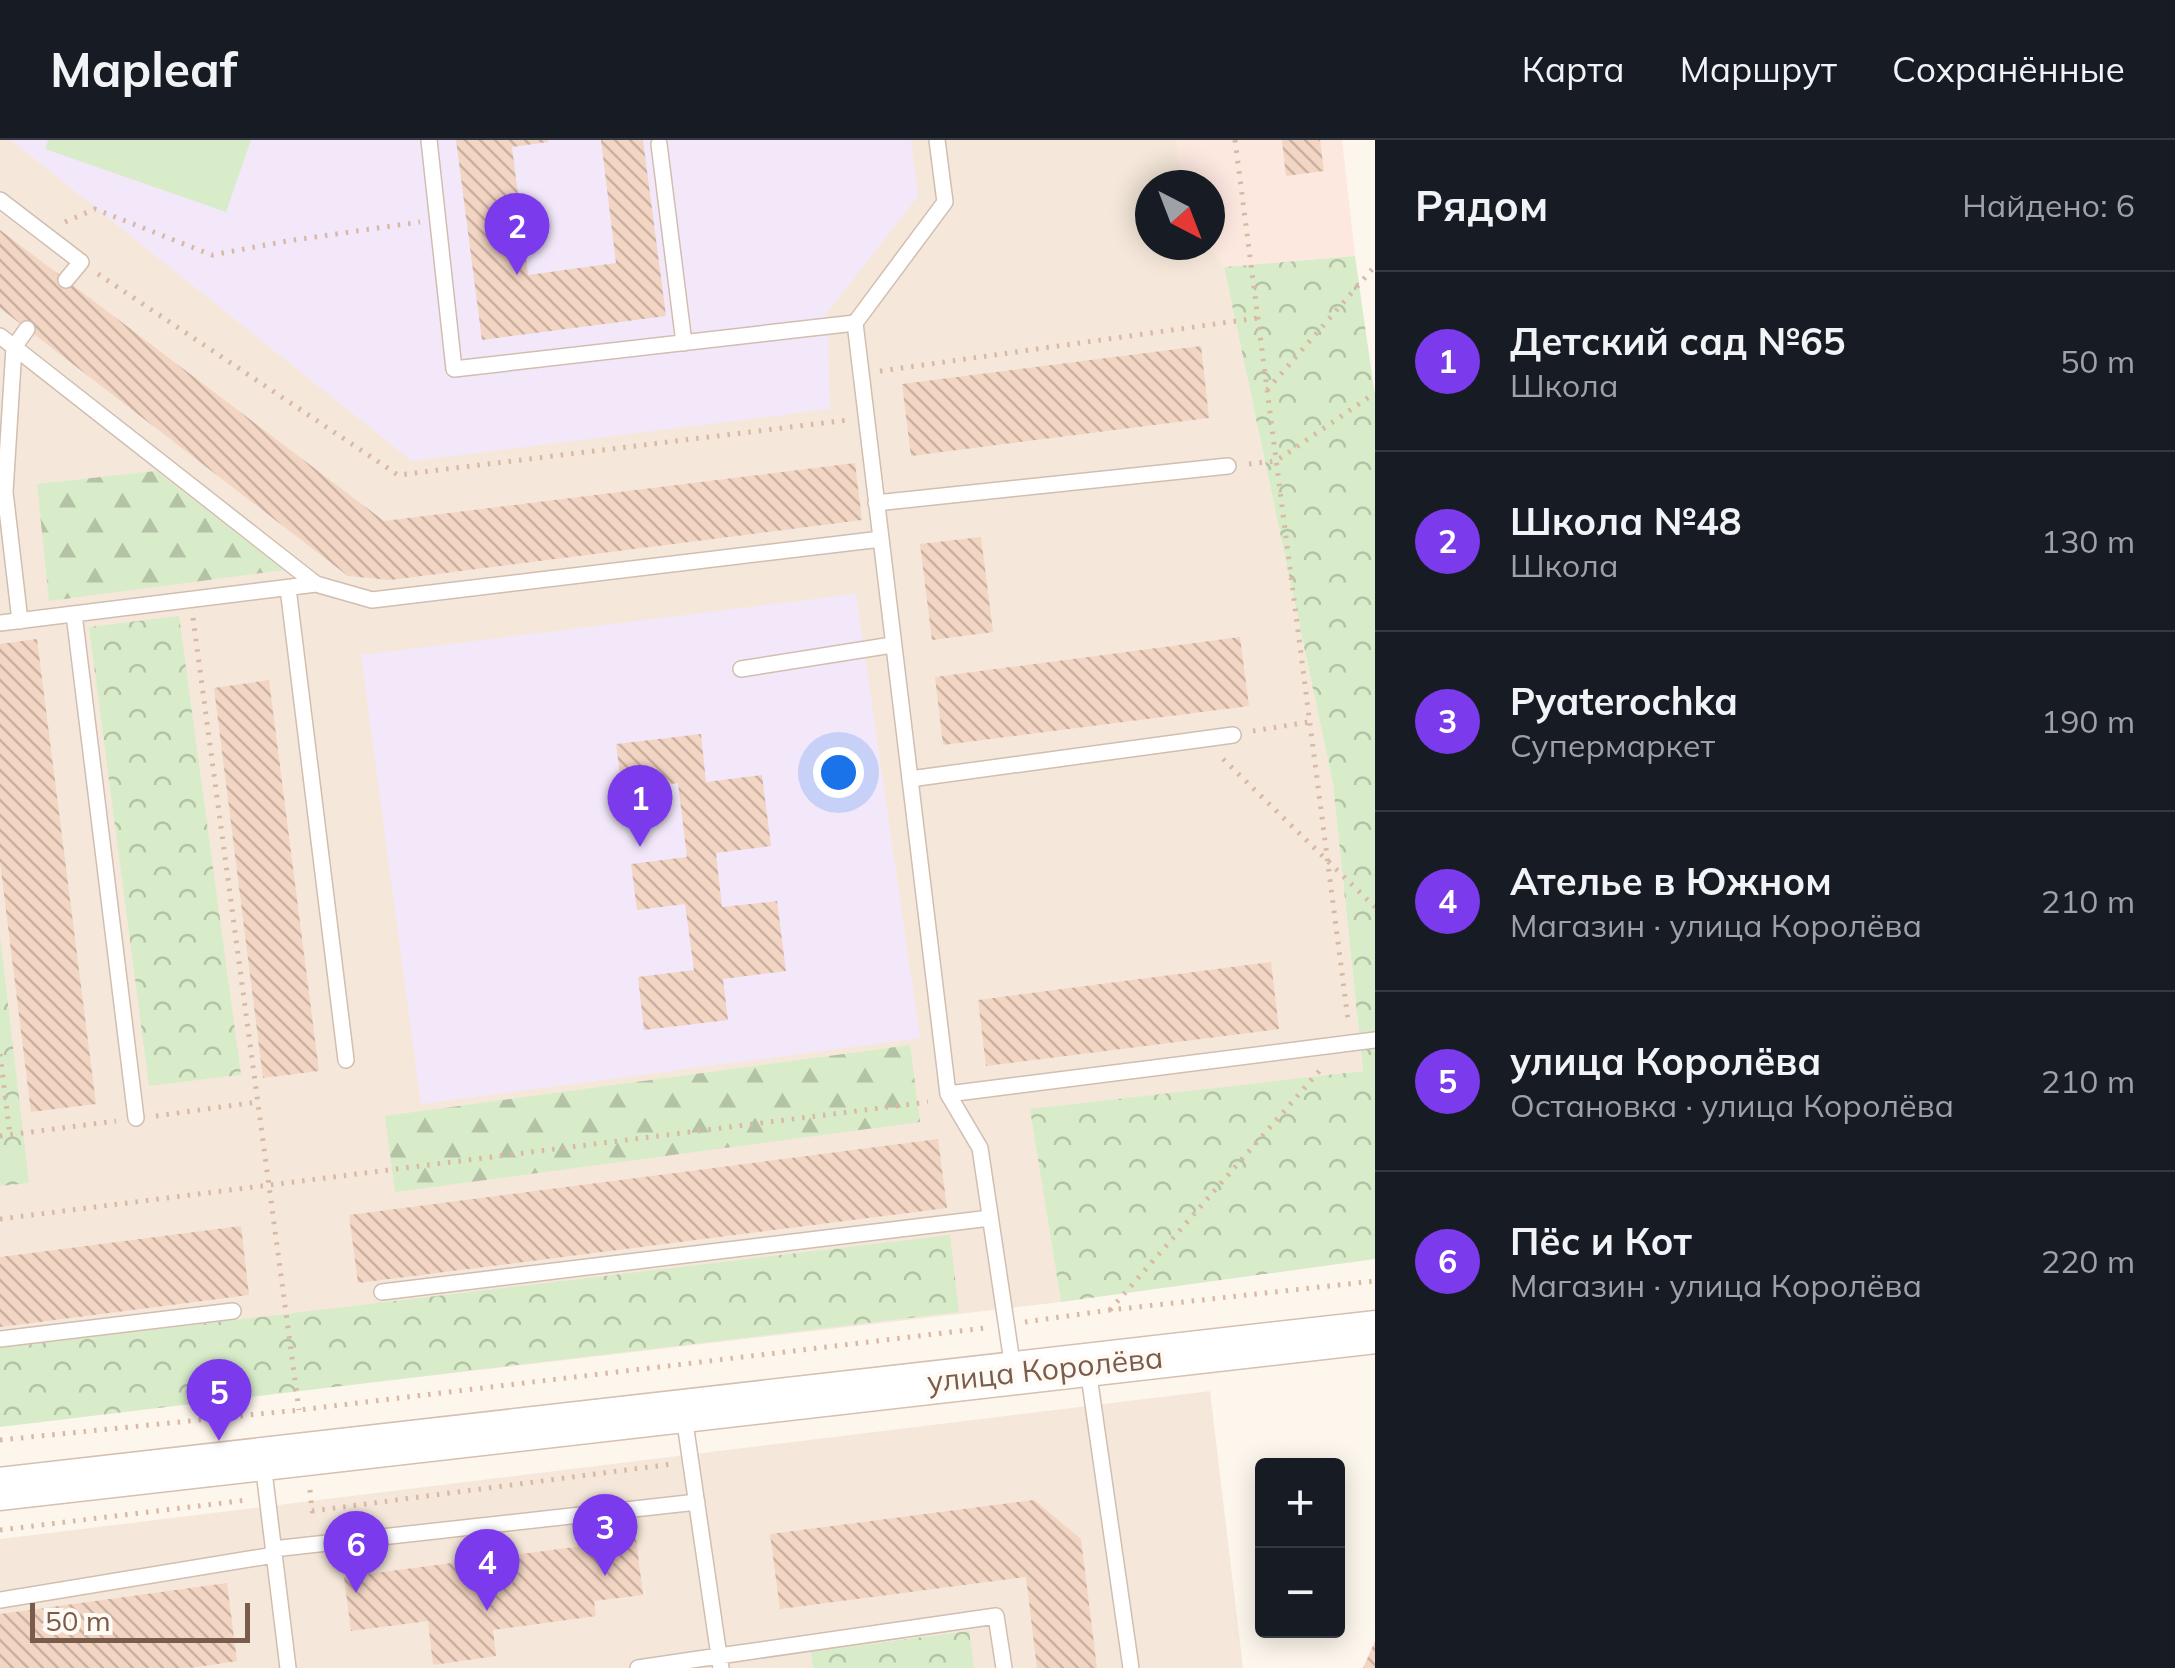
<!DOCTYPE html>
<html lang="ru">
<head>
<meta charset="utf-8">
<style>
	:root { --surface:#171b24; --page:#20242c; --text:#f1f3f6; --muted:#9ea1a6; --line:#363941; --accent:#7c3aed }
	body { margin:0; font-family:Mulish,sans-serif; background:var(--page); color:var(--text) }
	.controls { position:absolute; right:30px; bottom:30px; display:grid; overflow:hidden; border-radius:10px; box-shadow:0 5px 25px #0003 }
	.controls button { width:90px; height:90px; display:grid; place-items:center; padding:0; border:0; border-bottom:2px solid var(--line); background:var(--surface); color:var(--text); font:50px sans-serif }
	.compass { position:absolute; left:1135px; top:30px; width:90px; height:90px; border-radius:50%; background:var(--surface); box-shadow:0 5px 25px #0003; rotate:138deg }
	.scale { position:absolute; left:30px; bottom:25px; width:220px; box-sizing:border-box; padding-left:10px; border:5px solid #7a5c4d; border-top:0; font-size:28px; line-height:35px; white-space:nowrap; color:#7a5c4d; -webkit-text-stroke:8px #fffaf3; paint-order:stroke }
	.you { position:absolute; left:838px; top:632px; width:35px; height:35px; margin:-25px; border:8px solid #fff; border-radius:50%; background:#1a73e8; box-shadow:0 0 0 15px #1a73e833 }
	.badge { display:grid; place-items:center; width:65px; height:65px; border-radius:50%; background:var(--accent); color:#fff; font-size:32px; font-weight:700 }
	.pin { position:absolute; translate:-50% -82px; filter:drop-shadow(0 2px 5px #0008) }
	.pin::after { content:''; position:absolute; top:52px; width:35px; height:30px; background:inherit; clip-path:polygon(0 0,100% 0,50% 100%) }
	.list { margin:0; padding:0; list-style:none }
	h2 { display:flex; justify-content:space-between; align-items:center; height:130px; margin:0; padding:0 40px; font-size:42px }
	h2 small { font-size:32px; font-weight:400; color:var(--muted) }
	.list li { display:grid; grid-template-columns:65px 1fr auto; gap:30px; align-items:center; box-sizing:border-box; height:180px; padding:0 40px; border-top:2px solid var(--line) }
	.list b { display:block; font-size:38px; white-space:nowrap }
	.list p { margin:0; font-size:32px; white-space:nowrap; color:var(--muted) }
	.list em { font-size:32px; font-style:normal; color:var(--muted) }
	.map { position:relative; flex:none; width:1375px; height:1528px; overflow:hidden }
	header { display:flex; align-items:center; gap:60px; box-sizing:border-box; height:140px; padding:0 50px; background:var(--surface); border-bottom:2px solid var(--line) }
	header strong { font-size:48px }
	nav { display:flex; gap:55px; margin-inline-start:auto; font-size:35px }
	main { display:flex }
	aside { flex:1; background:var(--surface) }
	.map>svg:first-child { display:block }
	.residential { fill:#f5e8da }
	.commercial { fill:#fde8e0 }
	.education { fill:#f3e8fa }
	.grass { fill:#d8ecc9 }
	.forest { fill:url(#forest-firs) }
	.park { fill:url(#park-crowns) }
	.building { fill:url(#building-back-hatch) }
	.lines { fill:none; stroke-linecap:round; stroke-linejoin:round }
	.lane-casing { stroke:#d1beb0; stroke-width:18 }
	.secondary-casing { stroke:#d6c0b0; stroke-width:45 }
	.path { stroke:#d9b8a5; stroke-width:5; stroke-dasharray:2.5 8; stroke-linecap:butt }
	.lane { stroke:#fff; stroke-width:15 }
	.secondary { stroke:#fff; stroke-width:42 }
	.labels { text-anchor:middle; stroke-width:8; stroke-linejoin:round; paint-order:stroke }
	.street-label { font-size:30px; fill:#7a5c4d; stroke:#fffaf3 }
</style>
</head>
<body>
<header>
<strong>Mapleaf</strong>
<nav><a>Карта</a><a>Маршрут</a><a>Сохранённые</a></nav>
</header>
<main>
<div class="map">
<svg width="1375" height="1528" viewBox="0 0 1375 1528">
	<defs>
		<pattern id="forest-firs" width="22" height="20" patternUnits="userSpaceOnUse" patternTransform="scale(2.5)"><rect width="22" height="20" fill="#d8ecc9"/><path d="M5 1l3.5 6h-7zM16 11l3.5 6h-7z" fill="#b4c2a5"/></pattern>
		<pattern id="park-crowns" width="20" height="18" patternUnits="userSpaceOnUse" patternTransform="scale(2.5)"><rect width="20" height="18" fill="#d8ecc9"/><path d="M2 6a3 3 0 1 1 6 0M12 15a3 3 0 1 1 6 0" fill="none" stroke="#b4c2a5"/></pattern>
		<pattern id="building-back-hatch" width="6" height="6" patternUnits="userSpaceOnUse" patternTransform="scale(2.5)"><rect width="6" height="6" fill="#f3d5c3"/><path d="M-1 5l2 2M0 0l6 6M5-1l2 2" fill="none" stroke="#cab0a1"/></pattern>
	</defs>
	<rect width="100%" height="100%" fill="#fdf6ec"/>
	<path class="residential" d="M0,0H1176L1184,45H1150V105H1209L1224,127L1333,644L1363,931L1031,970L1061,1162L0,1286Z
		M1210,1251L1243,1528H0V1399Z"/>
	<path class="commercial" d="M1176,0H1342L1355,116L1224,127L1209,105L1210,45H1184Z"/>
	<path class="education" d="M11,0H911L918,56L827,173L830,269L412,321Z
		M856,454L920,898L421,964L361,515Z"/>
	<path class="grass" d="M48,0H251L226,72L45,9Z"/>
	<path class="forest" d="M156,331L284,430L49,461L37,344Z
		M910,905L920,982L395,1052L385,976Z"/>
	<path class="park" d="M1355,116L1375,256V1119L1061,1162L1030,969L1363,931L1333,644L1224,127Z
		M179,476L241,935L149,946L89,487Z
		M0,796L29,1043L0,1046Z
		M950,1095L959,1172L0,1287V1208Z
		M969,1491L974,1528H813L811,1512Z"/>
	<path class="building" d="M456,0H548V2L512,7L528,135L616,123L601,0H643L666,176L482,200Z
		M1282,0H1320L1324,31L1286,36Z
		M0,90L384,381L855,323L862,380L390,440L348,436L0,168Z
		M1201,206L1209,278L911,316L902,244Z
		M981,397L993,492L932,500L920,404Z
		M1240,497L1249,566L943,605L935,537Z
		M37,499L96,964L31,972L0,722V504Z
		M269,540L319,931L263,938L214,548Z
		M701,594L706,642L762,635L771,706L716,713L722,767L777,761L786,831L723,839L728,880L644,890L638,837L694,830L685,764L637,770L631,724L687,717L678,643L622,650L616,604Z
		M1271,822L1279,889L986,926L978,860Z
		M938,999L947,1068L358,1143L349,1075Z
		M241,1086L249,1155L0,1187V1117Z
		M1034,1360L1081,1399L1097,1528H1037L1026,1437L780,1469L770,1394Z
		M636,1399L643,1455L594,1461L596,1476L493,1490L496,1516L433,1525L428,1481L351,1491L344,1437Z
		M227,1443L237,1521L190,1528H0V1474Z
		M1375,1501V1528H1363Z"/>
	<g class="lines">
		<defs>
			<path id="lane" d="M429,0L454,229L855,183
				M937,0L945,62L855,183L948,954L980,1008L1013,1229
				M659,4L684,203
				M0,60L81,122L66,140
				M0,196L316,444L372,460L881,399
				M876,363L1228,326
				M288,448L346,920
				M74,474L136,978
				M20,481L5,352L14,207L27,189
				M0,483L316,444
				M741,529L892,505
				M910,639L1233,595
				M948,954L1375,900
				M382,1152L990,1078
				M0,1199L233,1171
				M1088,1229L1131,1528
				M684,1276L719,1516L996,1476L1004,1528
				M263,1323L288,1528
				M273,1409L697,1362
				M0,1460L274,1415
				M638,1528L719,1516L721,1528"/>
			<path id="secondary" d="M0,1349L1375,1192"/>
		</defs>
		<use href="#lane" class="lane-casing"/>
		<use href="#secondary" class="secondary-casing"/>
		<path class="path" d="M1235,0L1348,880
			M65,82L95,69L212,115L287,101L420,82
			M98,134L398,335L848,280
			M880,231L1258,178
			M1267,250L1375,126
			M1249,324L1276,321L1375,253
			M193,478L299,1270
			M1253,591L1309,582
			M1223,619L1375,767
			M0,914L10,995
			M156,976L257,962
			M0,996L116,981
			M0,1079L928,962
			M1110,1170L1321,929
			M1025,1182L1110,1170L1375,1141
			M0,1300L299,1270L985,1188
			M310,1350L312,1371L672,1324
			M0,1390L247,1360"/>
		<use href="#lane" class="lane"/>
		<use href="#secondary" class="secondary"/>
	</g>
	<g class="labels">
		<g class="street-label">
			<text transform="translate(1045 1230) rotate(-6)" y="10">улица Королёва</text>
		</g>
	</g>
</svg>
<div class="controls">
<button>+</button>
<button>−</button>
</div>
<svg class="compass" viewBox="-18 -18 36 36"><path d="M0-13l5 13h-10z" fill="#e53935"/><path d="M0 13l5-13h-10z" fill="#9ea1a6"/></svg>
<div class="scale">50 m</div>
<div class="you"></div>
<div class="pin badge" style="left:640px;top:707px">1</div>
<div class="pin badge" style="left:517px;top:135px">2</div>
<div class="pin badge" style="left:605px;top:1436px">3</div>
<div class="pin badge" style="left:487px;top:1471px">4</div>
<div class="pin badge" style="left:219px;top:1301px">5</div>
<div class="pin badge" style="left:356px;top:1453px">6</div>
</div>
<aside>
<h2>Рядом<small>Найдено: 6</small></h2>
<ul class="list">
<li><span class="badge">1</span><div><b>Детский сад №65</b><p>Школа</p></div><em>50 m</em></li>
<li><span class="badge">2</span><div><b>Школа №48</b><p>Школа</p></div><em>130 m</em></li>
<li><span class="badge">3</span><div><b>Pyaterochka</b><p>Супермаркет</p></div><em>190 m</em></li>
<li><span class="badge">4</span><div><b>Ателье в Южном</b><p>Магазин · улица Королёва</p></div><em>210 m</em></li>
<li><span class="badge">5</span><div><b>улица Королёва</b><p>Остановка · улица Королёва</p></div><em>210 m</em></li>
<li><span class="badge">6</span><div><b>Пёс и Кот</b><p>Магазин · улица Королёва</p></div><em>220 m</em></li>
</ul>
</aside>
</main>
</body>
</html>
